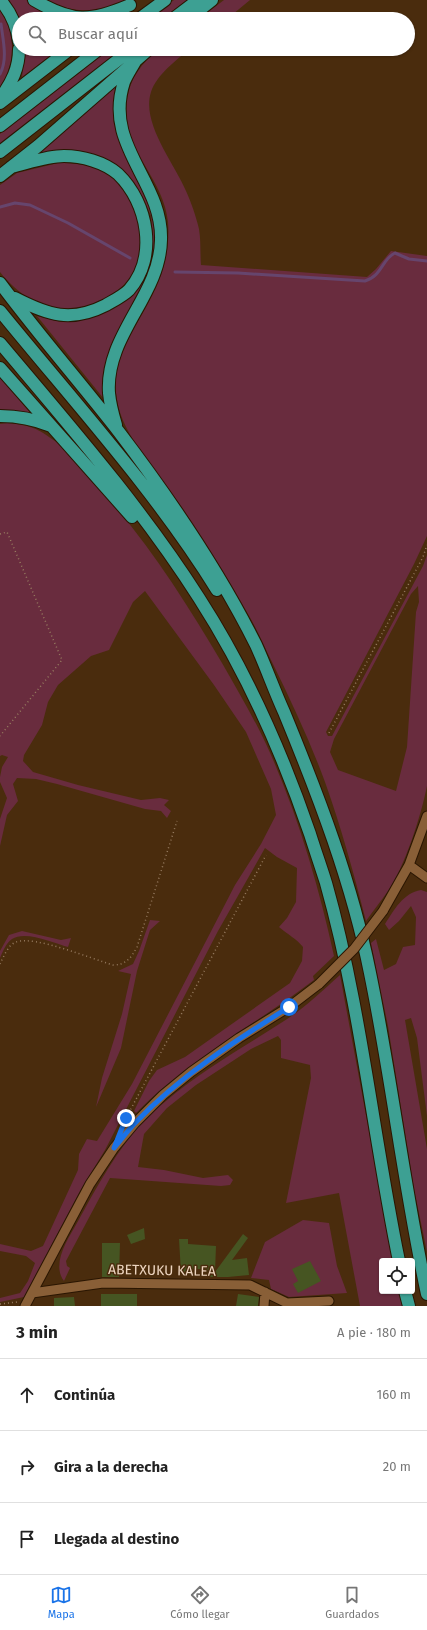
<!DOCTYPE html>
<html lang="es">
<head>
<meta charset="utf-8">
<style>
	:root { --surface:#fff; --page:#f6f6f6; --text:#222; --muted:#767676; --line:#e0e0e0; --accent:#1a73e8 }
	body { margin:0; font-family:"Fira Sans",sans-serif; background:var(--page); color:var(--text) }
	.controls { position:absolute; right:12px; bottom:12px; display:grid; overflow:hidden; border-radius:4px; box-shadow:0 1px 3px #0004 }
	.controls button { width:36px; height:36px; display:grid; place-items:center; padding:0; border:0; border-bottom:1px solid var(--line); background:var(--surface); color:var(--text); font:20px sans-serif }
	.stop { position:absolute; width:12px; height:12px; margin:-9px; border:3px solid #1a73e8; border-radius:50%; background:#fff }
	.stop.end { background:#1a73e8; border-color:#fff; box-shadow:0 1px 4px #0008 }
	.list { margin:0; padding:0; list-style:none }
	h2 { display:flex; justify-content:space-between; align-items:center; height:52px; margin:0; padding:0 16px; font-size:17px }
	h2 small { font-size:13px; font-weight:400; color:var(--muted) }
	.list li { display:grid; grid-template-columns:26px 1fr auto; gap:12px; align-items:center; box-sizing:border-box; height:72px; padding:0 16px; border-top:1px solid var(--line) }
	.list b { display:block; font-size:15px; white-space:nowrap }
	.list em { font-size:13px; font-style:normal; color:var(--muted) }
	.icon { flex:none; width:22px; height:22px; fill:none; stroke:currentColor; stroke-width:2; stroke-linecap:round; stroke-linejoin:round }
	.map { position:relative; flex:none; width:427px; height:1306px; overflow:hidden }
	.search { position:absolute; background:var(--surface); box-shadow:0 1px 3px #0004; left:12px; right:12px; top:12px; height:44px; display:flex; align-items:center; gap:10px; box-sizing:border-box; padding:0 14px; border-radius:22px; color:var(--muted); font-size:15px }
	.sheet { height:268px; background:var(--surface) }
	nav { display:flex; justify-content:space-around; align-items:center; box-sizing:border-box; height:56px; border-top:1px solid var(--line); background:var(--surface); font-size:11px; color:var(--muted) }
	nav a { display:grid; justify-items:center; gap:2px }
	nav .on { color:var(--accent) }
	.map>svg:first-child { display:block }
	.green { fill:#692c3e; fill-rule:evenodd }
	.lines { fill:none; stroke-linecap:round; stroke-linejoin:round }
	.stream { stroke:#66456d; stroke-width:3 }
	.building { fill:#465522 }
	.minor-casing { stroke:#2a1602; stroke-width:11 }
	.highway-casing { stroke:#2a1602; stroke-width:14 }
	.path { stroke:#967b60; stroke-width:1.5; stroke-dasharray:1 3; stroke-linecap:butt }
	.minor { stroke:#895f37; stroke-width:9 }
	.highway { stroke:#3da093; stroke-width:12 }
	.minor-bridge-casing { stroke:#2a1602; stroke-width:11; stroke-linecap:butt }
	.minor-bridge { stroke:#895f37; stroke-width:9 }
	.route { stroke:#1a73e8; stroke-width:5 }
	.labels { text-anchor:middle; stroke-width:3; stroke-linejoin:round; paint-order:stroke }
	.street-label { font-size:14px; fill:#edd5c0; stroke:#4a2c0d }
</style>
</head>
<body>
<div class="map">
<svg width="427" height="1306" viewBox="0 0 427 1306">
	<rect width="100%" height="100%" fill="#4a2c0d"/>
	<path class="green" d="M7,0H26L53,15L65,19H19V22Z
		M48,0H126C103,14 71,14 48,0Z
		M174,0H187L162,19H149Z
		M224,0H250L227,19H199Z
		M0,11C17,34 15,65 0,87Z
		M25,49H59L22,77Z
		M110,49H122L0,144V134Z
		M160,49H189C176,61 157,74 151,92C141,123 174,163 186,191C191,202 196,216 199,229C201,240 200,254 201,265L367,277L376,269L391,251L427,256V536L414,564L326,732L328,736H332L423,566L427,555V786C421,816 405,866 388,891C381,901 373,911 366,921C354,874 341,827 325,782C310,741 291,701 272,662C264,646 257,629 248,614C226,575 202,536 176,499C156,469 123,437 117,400C109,362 136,328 152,296C164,273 170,248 168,222C164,177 120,149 127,100C130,78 142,62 160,49ZM418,586L419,602L416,612L407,747L396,791L338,770L330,752L334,739L411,594Z
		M116,85L113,103L116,124L150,201L157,228L155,253L147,282L125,317L112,344L103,374L104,399L37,316L61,322L81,320L105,312L125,296L149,261L153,236L151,216L143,197L125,174L104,158L73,150L37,153Z
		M58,163C75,163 92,165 108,173C111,175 114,179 117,181C126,189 133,200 138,211C145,228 141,260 131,276C122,289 108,299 93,304C55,317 24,302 0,272V185L17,173Z
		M0,377L31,414L0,413Z
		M7,423C25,425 34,426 49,437C68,449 82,468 97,485C146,540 185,600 222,663C239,693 257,723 271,755C299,819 319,887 334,956L313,976L314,980C255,1025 188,1060 136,1113L134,1111L149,1081L157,1070L185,1057L290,983L302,961L303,947C297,939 287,934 279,927L287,918L296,902L297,868L277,857L265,848L218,931L105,1150L80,1191L24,1297L0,1302V1298L20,1293L28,1281L35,1263L26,1256L0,1251V1244L31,1251L43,1246L78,1170L79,1154L87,1139L97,1141L132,1084L235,885L261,844L276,815L271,789L246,732L214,685L145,591L133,602L109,650L91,656L58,685L48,702L42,725L24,755L23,761L33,772L78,785L141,800L160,798L169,800L164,805L171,811L167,818L161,811L145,809L57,784L36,779L17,778L13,784L18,801L7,815L0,846V819L7,798L0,782V777L2,767L8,757L2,755L0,756V424Z
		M421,890L427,892V1116L417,1038L411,1018L405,1020L427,1149V1252L414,1189L388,1026L371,943L376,939L384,970L396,964L403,947L415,945L416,917L411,906L399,921L389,930L385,924C394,910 403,893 421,890Z
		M150,920L160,921L150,930L137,971L121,1048L96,1107L102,1078L122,1014L131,974L118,971L133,964L139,951Z
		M22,931L61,940L71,938L68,947C54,943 25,930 12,939C6,943 3,951 0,958V951L9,935Z
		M340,975L393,1261H382V1291H399L402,1306H360L339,1193L286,1203L311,1078L310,1065L281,1058V1040L278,1036L251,1049L196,1085L167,1108L144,1134L138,1167L164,1170L203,1178L228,1175L233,1180L230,1185L221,1186L110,1178L66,1261L67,1266L70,1268L64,1281C51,1264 68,1239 77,1223C97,1186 117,1150 145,1119C151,1112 159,1107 166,1101C202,1070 244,1047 284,1021C305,1008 322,991 340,975Z
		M303,1220L329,1223L337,1266L347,1293L289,1297L271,1289L269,1280L251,1278L265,1242Z"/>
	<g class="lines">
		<path class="stream" d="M0,74C8,59 3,40 1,24
			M0,207L15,203L30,205L68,223L130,258
			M175,272L238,273L365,281C382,276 382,259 395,253L409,259L427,261"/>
	</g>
	<path class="building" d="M144,1228L145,1239L131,1244L127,1235Z
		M243,1234L248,1238L232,1260L247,1258L249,1275L228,1277H208L207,1269H188V1273H181L179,1239H188V1244L216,1246L215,1272Z
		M102,1243H120L119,1277H102Z
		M310,1261L321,1281L298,1293L293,1284L298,1281L292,1269Z
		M101,1294H137V1306H101Z
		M238,1294L259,1297L258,1306H236Z
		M74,1297L75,1306H54V1298Z"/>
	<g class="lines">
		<defs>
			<path id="minor" d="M409,865L427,878
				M383,911L409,865L427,816
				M32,1293L103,1283L250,1285L287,1303L329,1301
				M25,1306L90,1184L114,1148L135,1123L163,1095L191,1072L239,1038L289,1007L319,984
				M264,1306L265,1292"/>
			<path id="highway" d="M0,0C11,12 17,27 19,42
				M34,0C73,23 90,22 130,5
				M139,19L165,0
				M173,19L198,0
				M188,19L212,0
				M1,97C12,82 19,68 19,49
				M0,103L70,49
				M0,126L99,49
				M0,152L132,49
				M11,167C28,163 47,156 64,156C82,156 104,162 118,174C148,203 158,257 129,290C123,296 113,301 106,305C71,323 48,315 15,298
				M0,176L38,146L149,49
				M0,283C38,334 80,382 119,432C170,499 218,569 256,645C266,667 274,690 284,712C319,797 352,883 370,973C392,1080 404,1188 427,1294
				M0,311C74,402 155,490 217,590
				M0,343C69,425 141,507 199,598C246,671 282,752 310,834C315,850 321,867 326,883C361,1007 373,1135 399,1261
				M0,368L132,517
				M0,416C18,416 34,419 51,426
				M116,425C113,415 110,404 109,393C105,335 160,296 161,240C163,181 103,146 124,82C127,74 133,66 137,58
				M405,1291L409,1306"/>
		</defs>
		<use href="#minor" class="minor-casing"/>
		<use href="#highway" class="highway-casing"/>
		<path class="path" d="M0,534L7,532L62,660L0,736
			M329,733L423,557L427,545
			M0,964C4,956 8,945 16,942C34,935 92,959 113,965C126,965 131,958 137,947L177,821
			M125,1120L266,855
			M0,1304L17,1302"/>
		<use href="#minor" class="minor"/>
		<use href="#highway" class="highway"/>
		<defs>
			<path id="minor-bridge" d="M319,984L354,949L383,911"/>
		</defs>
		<use href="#minor-bridge" class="minor-bridge-casing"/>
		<use href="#minor-bridge" class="minor-bridge"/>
	</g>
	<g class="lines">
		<path class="route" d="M126,1118L114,1148C121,1140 128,1130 136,1122C180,1076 235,1041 289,1007"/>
	</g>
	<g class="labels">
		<g class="street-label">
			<text transform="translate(162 1270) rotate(1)" y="5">ABETXUKU KALEA</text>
		</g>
	</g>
</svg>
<div class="controls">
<button><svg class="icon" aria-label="locate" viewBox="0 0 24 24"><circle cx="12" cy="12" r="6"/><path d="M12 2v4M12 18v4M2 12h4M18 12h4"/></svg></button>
</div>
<div class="stop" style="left:289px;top:1007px"></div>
<div class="stop end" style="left:126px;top:1118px"></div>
<div class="search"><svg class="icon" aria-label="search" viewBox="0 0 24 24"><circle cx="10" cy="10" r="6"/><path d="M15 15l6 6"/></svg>Buscar aquí</div>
</div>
<section class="sheet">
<h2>3 min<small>A pie · 180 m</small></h2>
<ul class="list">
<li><svg class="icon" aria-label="ahead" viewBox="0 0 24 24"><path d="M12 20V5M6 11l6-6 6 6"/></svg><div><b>Continúa</b></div><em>160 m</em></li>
<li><svg class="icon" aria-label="right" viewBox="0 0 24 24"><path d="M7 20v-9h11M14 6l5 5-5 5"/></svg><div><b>Gira a la derecha</b></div><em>20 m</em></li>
<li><svg class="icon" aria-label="arrive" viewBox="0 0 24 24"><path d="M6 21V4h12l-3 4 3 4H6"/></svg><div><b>Llegada al destino</b></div></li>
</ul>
</section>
<nav>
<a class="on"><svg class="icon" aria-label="map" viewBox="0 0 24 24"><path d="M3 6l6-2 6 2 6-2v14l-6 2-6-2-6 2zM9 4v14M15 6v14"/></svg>Mapa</a>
<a><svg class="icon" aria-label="directions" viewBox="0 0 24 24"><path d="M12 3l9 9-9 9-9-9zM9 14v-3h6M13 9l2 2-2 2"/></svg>Cómo llegar</a>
<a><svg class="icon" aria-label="saved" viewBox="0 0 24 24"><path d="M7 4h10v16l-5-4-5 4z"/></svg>Guardados</a>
</nav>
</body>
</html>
